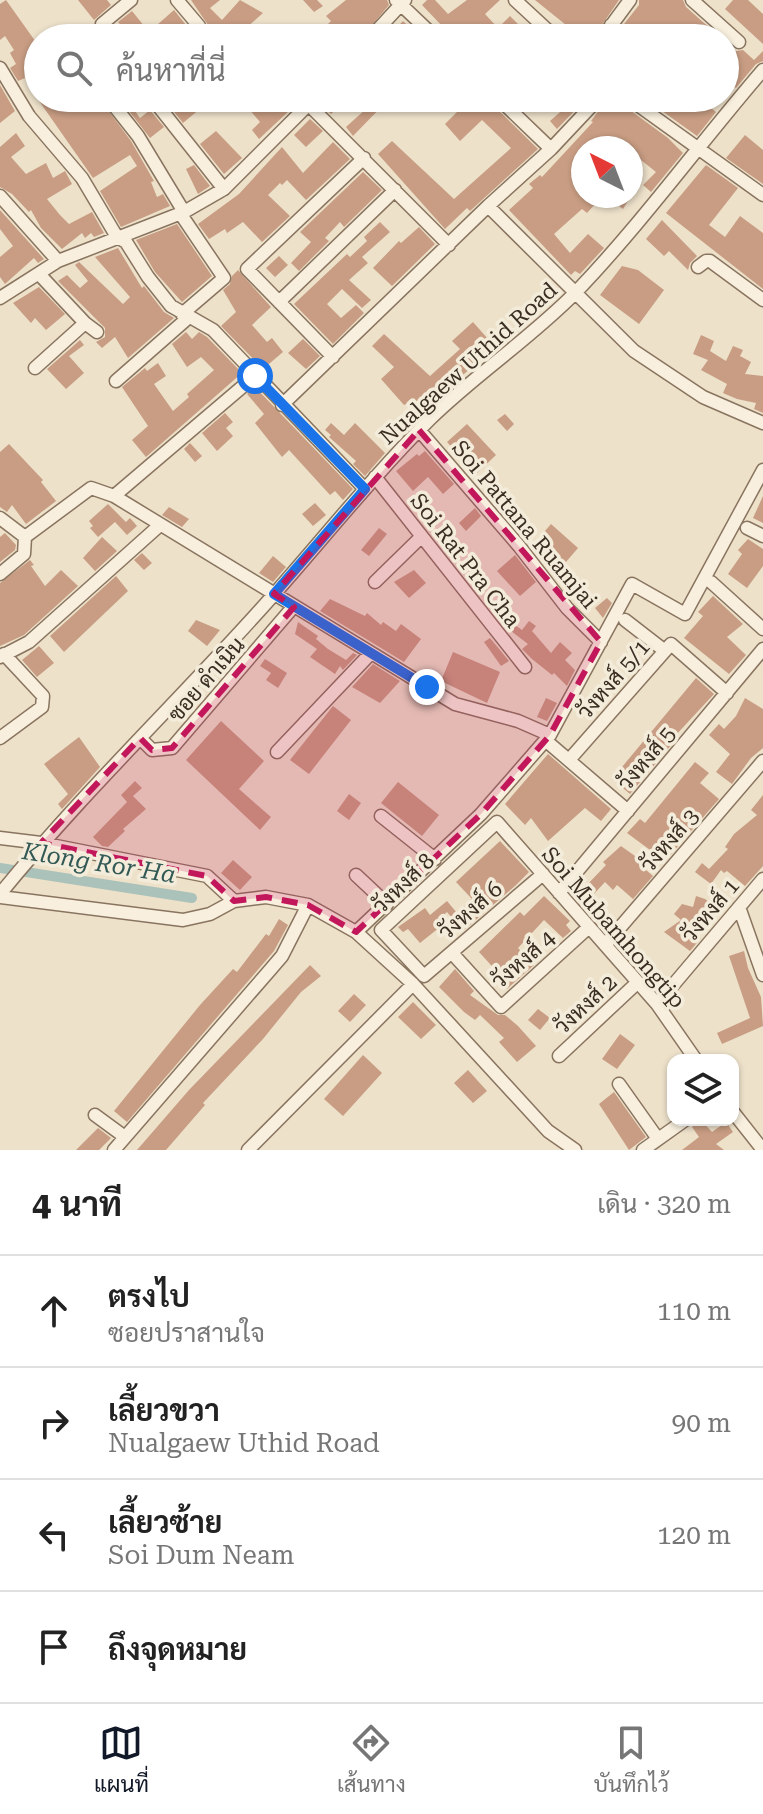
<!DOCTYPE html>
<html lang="th">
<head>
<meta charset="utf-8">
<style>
	:root { --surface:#fff; --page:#f6f6f6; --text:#222; --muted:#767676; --line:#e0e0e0; --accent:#111827 }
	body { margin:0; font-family:"Roboto Serif",Sarabun,serif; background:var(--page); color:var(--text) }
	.controls { position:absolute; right:24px; bottom:24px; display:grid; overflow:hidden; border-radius:16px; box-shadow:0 2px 6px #0004 }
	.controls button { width:72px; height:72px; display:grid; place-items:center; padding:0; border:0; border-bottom:2px solid var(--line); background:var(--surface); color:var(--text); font:40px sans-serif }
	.compass { position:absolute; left:571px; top:136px; width:72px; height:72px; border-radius:50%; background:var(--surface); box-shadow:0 2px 6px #0004; rotate:318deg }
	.stop { position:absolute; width:24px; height:24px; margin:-18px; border:6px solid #1a73e8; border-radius:50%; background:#fff }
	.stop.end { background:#1a73e8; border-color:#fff; box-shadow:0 2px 8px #0008 }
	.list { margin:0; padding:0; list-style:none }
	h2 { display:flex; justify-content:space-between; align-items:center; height:104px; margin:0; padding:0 32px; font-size:34px }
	h2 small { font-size:26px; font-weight:400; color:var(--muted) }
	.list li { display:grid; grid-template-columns:52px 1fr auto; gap:24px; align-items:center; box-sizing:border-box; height:112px; padding:0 32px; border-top:2px solid var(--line) }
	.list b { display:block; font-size:30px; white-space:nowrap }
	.list p { margin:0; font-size:26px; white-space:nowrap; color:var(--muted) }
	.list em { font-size:26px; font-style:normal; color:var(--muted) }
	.icon { flex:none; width:44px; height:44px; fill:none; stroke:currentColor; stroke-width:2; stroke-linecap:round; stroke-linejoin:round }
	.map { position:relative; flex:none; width:763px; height:1150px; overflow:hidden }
	.search { position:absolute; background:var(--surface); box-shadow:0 2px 6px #0004; left:24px; right:24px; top:24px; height:88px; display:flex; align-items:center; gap:20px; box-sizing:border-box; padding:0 28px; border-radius:44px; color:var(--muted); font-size:30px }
	.sheet { height:552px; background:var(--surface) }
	nav { display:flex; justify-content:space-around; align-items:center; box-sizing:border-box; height:112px; border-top:2px solid var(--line); background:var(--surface); font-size:22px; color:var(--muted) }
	nav a { display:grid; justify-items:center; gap:4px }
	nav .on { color:var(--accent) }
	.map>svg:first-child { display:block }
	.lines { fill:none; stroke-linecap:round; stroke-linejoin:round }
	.canal { stroke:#abc2ba; stroke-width:10 }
	.building { fill:#c89d83 }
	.minor-casing { stroke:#89745f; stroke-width:15 }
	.minor { stroke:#f8efde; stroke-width:12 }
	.route { stroke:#1a73e8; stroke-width:10 }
	.marked { fill:#c2185b; fill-opacity:0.2; stroke:#c2185b; stroke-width:6; stroke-dasharray:16 10; stroke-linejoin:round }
	.labels { text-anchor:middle; stroke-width:7; stroke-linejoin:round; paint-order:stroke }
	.street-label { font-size:22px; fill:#3a2d22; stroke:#f4ecda }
	.water-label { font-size:24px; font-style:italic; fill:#325955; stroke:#f4ecda }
</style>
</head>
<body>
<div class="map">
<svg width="763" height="1150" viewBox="0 0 763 1150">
	<rect width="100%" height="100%" fill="#ede1ca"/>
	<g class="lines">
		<path class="canal" d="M0,868L192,898"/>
	</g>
	<path class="building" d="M6,0L38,45V97L25,78L18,81L10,68L16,64L10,53L14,50L5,36L0,40V4Z
		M78,0H107L111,5L94,20Z
		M191,0H220L210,8L222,20L240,0L263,13L235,38H220L208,25Z
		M303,0H317L323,6L314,12Z
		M346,0H387L389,5L361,38H314L331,21L326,16Z
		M427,0H435L448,14L467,0H500L485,14L498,28L487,38H450L443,31L445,29L422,5Z
		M535,0H619L593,38H574L563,29L566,25Z
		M639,0H683L686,7L721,38H635L632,32L624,24L639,5Z
		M733,0H748L763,14V44L725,9Z
		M174,10L186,25L176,38H112L123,28L118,22L132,11L149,32Z
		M510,16L519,25L503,38L496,30Z
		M403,21L421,38H387Z
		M725,42L736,51L743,50L754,60L763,51V61L756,64L736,88L730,84L737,72L725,62Z
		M0,85L15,111L0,123Z
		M37,98H74L81,109L99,98L131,141L154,181L151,182L157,197L163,194L170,206L121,227L100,191L137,166L130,155L93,178Z
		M163,98H207L199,106L201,108L183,123Z
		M276,98H279L290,110L259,139L252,130L260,122L248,108L257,101L263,109Z
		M330,98H348L331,114L322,105Z
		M357,98H390L353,136L346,127L367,108Z
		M459,98H489L492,104L538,149L470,211L467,208L445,229L378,154L392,141L454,199L511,148L482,120L460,141L445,124L465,104Z
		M576,98H587L557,129L550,121Z
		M608,98H619L623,105L668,138L683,153L651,192L643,185L656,172L631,152V148H583V196H592L598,201L587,213L582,209L554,234L570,253L588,234L604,248L580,274L575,271L571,275L509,210L533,188L529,184L540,175L542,177L593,122L591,121Z
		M644,98H688L697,106L701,100L716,112L697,136Z
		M133,108L140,118L150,110L164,127L150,138L129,111Z
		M310,119L323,131L306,147L294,135Z
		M216,131L242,158L224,174L200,144Z
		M16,133L25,146L11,157L26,174L46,163L53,178L65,171L72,184L47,199L60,215L69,224L92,212L104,233L94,237L91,233L85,238L82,233L62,249L41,228L31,210L29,212L12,194L0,187V147Z
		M745,135L763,150V184L726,158Z
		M333,142L350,159L306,200L287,180L282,185L280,183L268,195L290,216L262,242L243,222L227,233L225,229L209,239L198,224L239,194L282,147L303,173Z
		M194,165L210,186L198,194L186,169Z
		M706,165L738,188L709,225L725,237L740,216L763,233V289L666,213Z
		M363,172L382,190L344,227L340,222L325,238L329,241L299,271L291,263L311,242L300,232Z
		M616,196H631L623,209L612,201Z
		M0,210L44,259L38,263L34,258L5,284L0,277V257L13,246L0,229Z
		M662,220L697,256L690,263L688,270L669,251L664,256L646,239Z
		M380,222L390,232L362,257L368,263L349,280L371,300L362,308L342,289L327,304L341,318L356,305L364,313L333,344L294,304L347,254L350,257L367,241L364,237Z
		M177,224L212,276L182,302L155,272L136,240Z
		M419,227L435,244L392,286L373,268L399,241L401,243Z
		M118,248L142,288L144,286L164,312L174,318L128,358L115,337L102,348L96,342L105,337V328L58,281L67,275L80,288L88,281L75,265L79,262L123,304L130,297L95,257Z
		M279,256L288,265L275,277L266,268Z
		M622,266L638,270L664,290L639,324L600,295Z
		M238,270L271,307L252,325L267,342L272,338L283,352L263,369L221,326L236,312L223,290L230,284L232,276Z
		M39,287L65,314L46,330L35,318L31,323L13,303Z
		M473,322L495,347L417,415L406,404L404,405L381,379L394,367L372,346L384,334L430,376L460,349L452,341Z
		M186,332L192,339L199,332L207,337L242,373L146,457L132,440L148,426L122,387L145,368L147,371L158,363L166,376L154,384L173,411L189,397L187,394L214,370L201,357L187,367L172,344Z
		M701,335L714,341L710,351L726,361L733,346L743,350L740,356L751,362L745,374L763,376V413L754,409L756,403L737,399L723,393L727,384L701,370L708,360L693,354Z
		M303,339L320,356L306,369L288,353Z
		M80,340L84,345L69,356L84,373L66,389L47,369Z
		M255,387L353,489L343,500L335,491L330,495L289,450L282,457L255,423L264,414L247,394Z
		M225,413L233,422L226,428L233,436L217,451L202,433Z
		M505,414L514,424L507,431L497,420Z
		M331,423L344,435L355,423L385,453L365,476L353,464L356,461L329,437L331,435L325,430Z
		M467,424L496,455L476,474L447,442Z
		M190,443L202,456L195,462L184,449Z
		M9,444L43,480L41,482L56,501L26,524L12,505L7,512L0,507V452Z
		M425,451L454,484L443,494L428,477L413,491L396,471L417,454L419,456Z
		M763,496V523L753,518Z
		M315,503L326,515L313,526L302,514Z
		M108,504L126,522L130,518L137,526L127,535L115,522L98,537L90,528L93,526L89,521Z
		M169,507L189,519L182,527L162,515Z
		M475,508L481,516L466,531L459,523Z
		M551,524L578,548L560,569L533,545Z
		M379,528L387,534L369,556L361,550Z
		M5,533L16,545L15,550L0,562V537Z
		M102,537L117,551L95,571L83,558Z
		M748,539L763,549V566L747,588L728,574L742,554L738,550Z
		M142,553L152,563L144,570L134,560Z
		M515,555L536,582L520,596L497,571Z
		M273,556L286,567L273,582L259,573Z
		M30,560L34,565L31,566L45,586L61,570L78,586L24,635L0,646V583Z
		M414,570L426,583L409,598L394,582Z
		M116,576L128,591L64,652L50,636Z
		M713,596L743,624L727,637L746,655L729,674L684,638L703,616L698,612Z
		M607,598L612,603L603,618L595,608Z
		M330,599L365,616L367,613L381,625L383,622L396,631L401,624L421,639L404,662L320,611Z
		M196,620L220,630L207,646L188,631Z
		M529,621L536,626L532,631L551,653L560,642L572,653L565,660L575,670L567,686L554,673L552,675L532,659L522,649L528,644L511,631L515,625L522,630Z
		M298,622L318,636L316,639L328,649L346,660L353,653L357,655L343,670L340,666L335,674L310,657L317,649L295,634Z
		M490,638L509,661L501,666L484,642Z
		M39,646L54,663L37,677L22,660Z
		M453,652L500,672L487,703L441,681Z
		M265,659L287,673L278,688L266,680L271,673L260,666Z
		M373,664L400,681L380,703L352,687Z
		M696,678L714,694L675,736L677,738L630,794L612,779Z
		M546,698L557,703L547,721L537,717Z
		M745,698L763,709V748L751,758L732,784L716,772L730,754L709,735L719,724L724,729L736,716Z
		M333,706L351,720L309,774L290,760Z
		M221,721L264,761L239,789L271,817L260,830L186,760Z
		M79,737L100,767L62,809L58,804L68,794L44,764Z
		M548,754L611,809L601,821L585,808L548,841L531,818L525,825L505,804Z
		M695,762L709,773L700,783L719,799L665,861L627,833L640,819L645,823Z
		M135,781L142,788L133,796L146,809L123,829L125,831L108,847L102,846L93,837L127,802L121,795Z
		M398,782L439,815L422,836L381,803Z
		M349,794L361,803L349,820L337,811Z
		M763,795V866L745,886L727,871L724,873L721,870L711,884L695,872L702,863L709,869L728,849L725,847L734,834L757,815L751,810Z
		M500,841L529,872L515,886L463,931L447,912L436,922L440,927L420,943L408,929L403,932L398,927L425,908L430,915L447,901L457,913L472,899L456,882Z
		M621,846L642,861L639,864L653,876L633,899L617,885L613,890L605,882L593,895L585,887L606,865L603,862Z
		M233,860L252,877L240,890L221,873Z
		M544,896L570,921L566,925L571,931L563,938L544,920L518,948L534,965L507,989L497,978L500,975L479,952L520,912L524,916Z
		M696,896L705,899L719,909L715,916L707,910L692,931L701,938L690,951L664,932L681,920L674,914L682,904L693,907Z
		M279,919L288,925L274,951L127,1122L114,1111L200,1005L233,969L237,972L266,934L269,936Z
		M744,951L748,968L761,997L763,1026L722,1044L717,1033L750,1018L729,956Z
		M310,965L321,976L301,992L263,1039L203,1103L205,1105L166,1150H137L189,1090Z
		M455,969L474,991L470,995L498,1015H505L518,1026L536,1046L517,1062L499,1042L504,1038L480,1015L475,1020L464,1012L439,987Z
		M354,994L366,1005L350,1022L338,1011Z
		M413,1002L436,1025L421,1039L398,1017Z
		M538,1009L550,1018L540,1030L528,1020Z
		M620,1034L635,1045L617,1069L602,1059Z
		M363,1055L382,1073L343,1116L324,1099Z
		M468,1070L487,1091L473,1103L454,1083Z
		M614,1092L646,1137L629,1150L599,1104Z
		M701,1120L712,1132L726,1122L733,1132L716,1144L724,1150H682L699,1137L692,1127Z
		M98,1128L111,1138L99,1150H76Z"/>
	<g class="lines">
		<defs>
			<path id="minor" d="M177,0L199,26L185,38
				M396,0L436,38
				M515,0L556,38
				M692,0L739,42
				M102,24L131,0
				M611,25L626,38
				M370,38L405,0
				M602,38L630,0
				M0,68L29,116L82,178L117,237L126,242L148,277L171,306L213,330L365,489
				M108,98L138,136L184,212
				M152,98L224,189
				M498,98L551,149
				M628,98L763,195
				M309,105L449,245
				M0,196L58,261
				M488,206L634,351L703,397L763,423
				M180,213L224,278L182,314
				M698,267L706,261H710L763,300
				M39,274L85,323L97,332
				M0,298L58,261L184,212L224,189L315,98
				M279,302L395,190
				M333,357L247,269L364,158
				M35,368L85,323
				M116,381L189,317
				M282,405L488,206L551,149L599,98
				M419,430L519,546L567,608L601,642
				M375,477L525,667
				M114,496L255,376
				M0,518L25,537L24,554L0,574
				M747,528L763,536
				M25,537L91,488L114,496L455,704L518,721L550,735
				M375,582L421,537
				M711,582L763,629
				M625,620L665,651
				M0,657L29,642L160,525
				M0,738L42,707L43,696L4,654
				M140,738L152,750L172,748L294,606
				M551,745L628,811
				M277,752L371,653
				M569,760L671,644L727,693
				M381,816L435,859
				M0,838L41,843L207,876L234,901
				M543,874L424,976L381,930L497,822L657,1004L696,1060
				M356,875L387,904
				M559,893L763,649
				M0,894C84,791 181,699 269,600C323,539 373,476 430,419C476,374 531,338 576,292C643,222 700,143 763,70
				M0,897L183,920L210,914L234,901L266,897L308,905L356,932L413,984L548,1131L575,1150
				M739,907L763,975
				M356,932L481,814L550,735L632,584L685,614L763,470
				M605,945L763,761
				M452,953L501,1007L589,927
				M657,1004L763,879
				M559,1056L638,982
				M619,1084L658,1139
				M733,1112L763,1150
				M95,1115L125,1137
				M114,1150L270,970L282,956L308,905
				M248,1150L413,984
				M643,1150L685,1120"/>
		</defs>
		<use href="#minor" class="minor-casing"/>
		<use href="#minor" class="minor"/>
	</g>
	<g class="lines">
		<path class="route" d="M255,376L365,489L274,594L427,687"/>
	</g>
	<path class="marked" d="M419,430L601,642L550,735L481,814L356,932L308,905L266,897L234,901L207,876L41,843L140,738L152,750L172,748L294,607L274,594Z"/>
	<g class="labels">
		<g class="street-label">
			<text transform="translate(468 363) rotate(-42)" y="8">Nualgaew Uthid Road</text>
			<text transform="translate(525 524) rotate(50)" y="8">Soi Pattana Ruamjai</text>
			<text transform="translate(466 560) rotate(52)" y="8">Soi Rat Pra Cha</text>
			<text transform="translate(206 679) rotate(-49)" y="8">ซอย ดำเนิน</text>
			<text transform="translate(613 679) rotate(-49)" y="8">วังหงส์ 5/1</text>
			<text transform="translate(646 758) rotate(-50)" y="8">วังหงส์ 5</text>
			<text transform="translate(669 840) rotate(-49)" y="8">วังหงส์ 3</text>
			<text transform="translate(403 883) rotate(-44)" y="8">วังหงส์ 8</text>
			<text transform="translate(470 910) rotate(-41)" y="8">วังหงส์ 6</text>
			<text transform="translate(710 910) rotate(-50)" y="8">วังหงส์ 1</text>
			<text transform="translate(614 927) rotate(49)" y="8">Soi Mubamhongtip</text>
			<text transform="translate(523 959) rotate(-41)" y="8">วังหงส์ 4</text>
			<text transform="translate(585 1004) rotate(-43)" y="8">วังหงส์ 2</text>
		</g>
		<g class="water-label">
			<text transform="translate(99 863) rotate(9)" y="8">Klong Ror Ha</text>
		</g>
	</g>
</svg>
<div class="controls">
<button><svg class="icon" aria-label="layers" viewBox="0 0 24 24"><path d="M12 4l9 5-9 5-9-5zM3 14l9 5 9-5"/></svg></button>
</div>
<svg class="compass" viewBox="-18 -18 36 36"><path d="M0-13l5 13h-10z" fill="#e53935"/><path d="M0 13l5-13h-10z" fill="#767676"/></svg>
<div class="stop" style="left:255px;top:376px"></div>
<div class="stop end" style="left:427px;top:687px"></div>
<div class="search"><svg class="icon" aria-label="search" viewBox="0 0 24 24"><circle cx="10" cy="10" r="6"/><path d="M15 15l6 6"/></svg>ค้นหาที่นี่</div>
</div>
<section class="sheet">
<h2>4 นาที<small>เดิน · 320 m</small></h2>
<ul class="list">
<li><svg class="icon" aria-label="ahead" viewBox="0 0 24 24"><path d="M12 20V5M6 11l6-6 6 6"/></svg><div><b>ตรงไป</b><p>ซอยปราสานใจ</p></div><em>110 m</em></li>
<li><svg class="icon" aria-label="right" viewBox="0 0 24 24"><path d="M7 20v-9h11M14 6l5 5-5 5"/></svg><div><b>เลี้ยวขวา</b><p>Nualgaew Uthid Road</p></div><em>90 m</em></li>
<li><svg class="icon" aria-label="left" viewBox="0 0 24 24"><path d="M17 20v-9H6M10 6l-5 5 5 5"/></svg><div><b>เลี้ยวซ้าย</b><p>Soi Dum Neam</p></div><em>120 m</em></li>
<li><svg class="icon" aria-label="arrive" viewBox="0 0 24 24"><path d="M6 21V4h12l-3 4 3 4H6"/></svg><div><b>ถึงจุดหมาย</b></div></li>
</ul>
</section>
<nav>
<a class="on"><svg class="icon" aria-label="map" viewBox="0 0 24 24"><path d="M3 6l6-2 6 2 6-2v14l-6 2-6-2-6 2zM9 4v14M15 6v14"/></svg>แผนที่</a>
<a><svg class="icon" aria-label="directions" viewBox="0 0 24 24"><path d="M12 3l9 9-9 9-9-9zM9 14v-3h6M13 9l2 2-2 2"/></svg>เส้นทาง</a>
<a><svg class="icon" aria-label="saved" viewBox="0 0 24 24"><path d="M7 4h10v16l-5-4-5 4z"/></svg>บันทึกไว้</a>
</nav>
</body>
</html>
